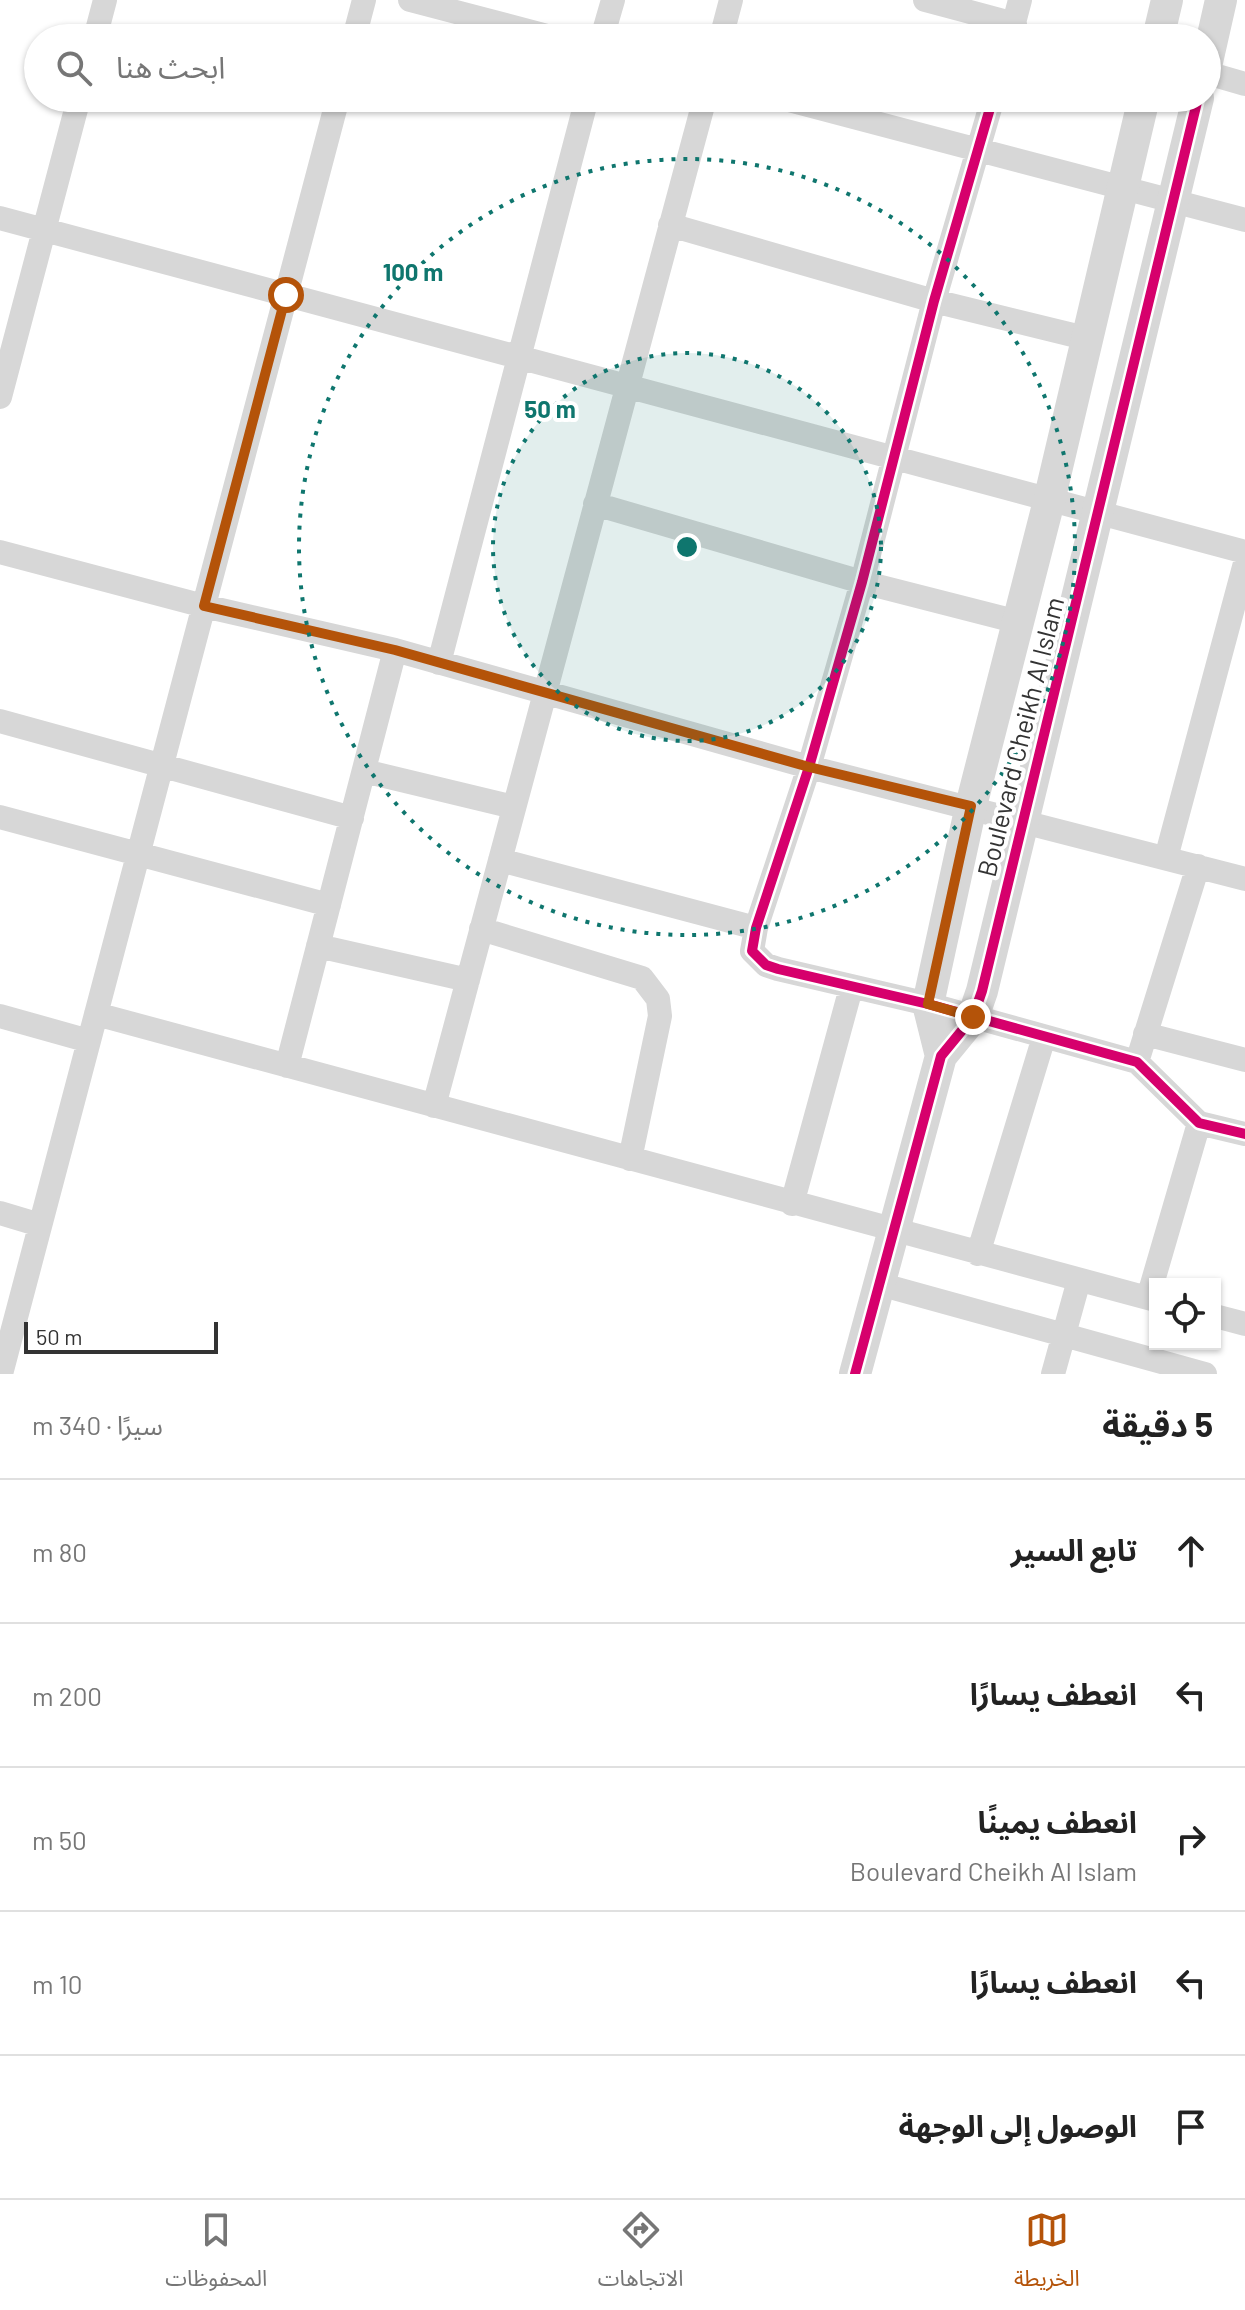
<!DOCTYPE html>
<html lang="ar">
<head>
<meta charset="utf-8">
<style>
	:root { --surface:#fff; --page:#f6f6f6; --text:#222; --muted:#767676; --line:#e0e0e0; --accent:#b45309 }
	body { margin:0; font-family:Barlow,"Noto Sans Arabic",sans-serif; background:var(--page); color:var(--text); direction:rtl }
	.controls { position:absolute; right:24px; bottom:24px; display:grid; overflow:hidden; border-radius:0px; box-shadow:0 2px 6px #0004 }
	.controls button { width:72px; height:72px; display:grid; place-items:center; padding:0; border:0; border-bottom:2px solid var(--line); background:var(--surface); color:var(--text); font:40px sans-serif }
	.scale { position:absolute; left:24px; bottom:20px; width:194px; box-sizing:border-box; padding-left:8px; border:4px solid #333; border-top:0; font-size:22px; line-height:28px; white-space:nowrap; color:#333; -webkit-text-stroke:6px #fff; paint-order:stroke }
	.stop { position:absolute; width:24px; height:24px; margin:-18px; border:6px solid #b45309; border-radius:50%; background:#fff }
	.stop.end { background:#b45309; border-color:#fff; box-shadow:0 2px 8px #0008 }
	.list { margin:0; padding:0; list-style:none }
	h2 { display:flex; justify-content:space-between; align-items:center; height:104px; margin:0; padding:0 32px; font-size:34px }
	h2 small { font-size:26px; font-weight:400; color:var(--muted) }
	.list li { display:grid; grid-template-columns:52px 1fr auto; gap:24px; align-items:center; box-sizing:border-box; height:144px; padding:0 32px; border-top:2px solid var(--line) }
	.list b { display:block; font-size:30px; white-space:nowrap }
	.list p { margin:0; font-size:26px; white-space:nowrap; color:var(--muted) }
	.list em { font-size:26px; font-style:normal; color:var(--muted) }
	.icon { flex:none; width:44px; height:44px; fill:none; stroke:currentColor; stroke-width:2; stroke-linecap:round; stroke-linejoin:round }
	.map { position:relative; flex:none; width:1245px; height:1374px; overflow:hidden; direction:ltr }
	.search { position:absolute; background:var(--surface); box-shadow:0 2px 6px #0004; left:24px; right:24px; top:24px; height:88px; display:flex; align-items:center; gap:20px; box-sizing:border-box; padding:0 28px; border-radius:44px; color:var(--muted); font-size:30px }
	.sheet { height:824px; background:var(--surface) }
	nav { display:flex; justify-content:space-around; align-items:center; box-sizing:border-box; height:112px; border-top:2px solid var(--line); background:var(--surface); font-size:22px; color:var(--muted) }
	nav a { display:grid; justify-items:center; gap:4px }
	nav .on { color:var(--accent) }
	.map>svg:first-child { display:block }
	.lines { fill:none; stroke-linecap:round; stroke-linejoin:round }
	.minor { stroke:#d7d7d7; stroke-width:24 }
	.tertiary { stroke:#d7d7d7; stroke-width:32 }
	.cycleway-casing { stroke:#fff; stroke-width:15 }
	.cycleway { stroke:#d6006c; stroke-width:10 }
	.route { stroke:#b45309; stroke-width:10 }
	.ring { fill:none; stroke:#0f766e; stroke-width:4; stroke-dasharray:4 8 }
	.labels { text-anchor:middle; stroke-width:8; stroke-linejoin:round; paint-order:stroke }
	.street-label { font-size:26px; fill:#333; stroke:#fff }
	.centre { fill:#0f766e; stroke:#fff; stroke-width:4 }
	.ring-label { font-size:24px; text-anchor:middle; font-weight:bold; fill:#0f766e; stroke:#fff; stroke-width:8; stroke-linejoin:round; paint-order:stroke }
</style>
</head>
<body>
<div class="map">
<svg width="1245" height="1374" viewBox="0 0 1245 1374">
	<rect width="100%" height="100%" fill="#fff"/>
	<g class="lines">
		<path class="minor" d="M410,0L555,38
			M925,0L1015,24
			M95,38L105,0
			M354,38L364,0
			M602,38L613,0
			M721,38L731,0
			M1010,38L1020,0
			M1207,73L1245,84
			M781,98L1245,220
			M993,98L934,301L862,582L809,767L756,928L752,951L766,965L778,969L928,1004L1137,1062L1199,1123L1245,1134
			M0,218L1245,552
			M670,225L934,301L1085,338
			M0,397L79,98
			M595,504L862,582L1018,622
			M0,552L204,606L395,650L809,767L1245,879
			M439,663L587,98
			M0,721L352,818
			M364,771L514,807
			M0,817L329,905
			M1166,858L1245,563
			M500,860L756,928
			M481,929L642,978L658,999L660,1016L630,1159
			M318,946L468,980
			M96,1014L1155,1300
			M0,1016L89,1041
			M1145,1034L1245,1060
			M1137,1062L1198,866
			M287,1066L395,650
			M434,1106L705,98
			M792,1204L851,988
			M0,1213L40,1225
			M978,1254L1044,1037
			M879,1284L1205,1374
			M1148,1298L1199,1123
			M1215,1316L1245,1324
			M1,1374L338,98
			M1053,1374L1079,1280"/>
		<path class="tertiary" d="M1158,38L1167,0
			M1207,62L1221,0
			M941,1056L928,1004L971,806L1049,501L1144,98
			M855,1374L941,1056L973,1017L982,991L1198,98"/>
		<defs>
			<path id="cycleway" d="M993,98L934,301L862,582L809,767L756,928L752,951L766,965L778,969L928,1004L1137,1062L1199,1123L1245,1134
				M855,1374L941,1056L973,1017L982,991L1198,98"/>
		</defs>
		<use href="#cycleway" class="cycleway-casing"/>
		<use href="#cycleway" class="cycleway"/>
	</g>
	<g class="lines">
		<path class="route" d="M286,295L204,606L395,650L809,767L971,806L928,1004L973,1017"/>
	</g>
	<circle cx="687" cy="547" r="194" fill="#0f766e" fill-opacity=".12"/>
	<g class="ring">
		<circle cx="687" cy="547" r="194"/>
		<circle cx="687" cy="547" r="388"/>
	</g>
	<g class="labels">
		<g class="street-label">
			<text transform="translate(1021 737) rotate(-76)" y="9">Boulevard Cheikh Al Islam</text>
		</g>
	</g>
	<circle cx="687" cy="547" r="12" class="centre"/>
	<g class="ring-label">
		<text x="413" y="281">100 m</text>
		<text x="550" y="418">50 m</text>
	</g>
</svg>
<div class="controls">
<button><svg class="icon" aria-label="locate" viewBox="0 0 24 24"><circle cx="12" cy="12" r="6"/><path d="M12 2v4M12 18v4M2 12h4M18 12h4"/></svg></button>
</div>
<div class="scale">50 m</div>
<div class="stop" style="left:286px;top:295px"></div>
<div class="stop end" style="left:973px;top:1017px"></div>
<div class="search"><svg class="icon" aria-label="search" viewBox="0 0 24 24"><circle cx="10" cy="10" r="6"/><path d="M15 15l6 6"/></svg>ابحث هنا</div>
</div>
<section class="sheet">
<h2>5 دقيقة<small>سيرًا · 340 m</small></h2>
<ul class="list">
<li><svg class="icon" aria-label="ahead" viewBox="0 0 24 24"><path d="M12 20V5M6 11l6-6 6 6"/></svg><div><b>تابع السير</b></div><em>80 m</em></li>
<li><svg class="icon" aria-label="left" viewBox="0 0 24 24"><path d="M17 20v-9H6M10 6l-5 5 5 5"/></svg><div><b>انعطف يسارًا</b></div><em>200 m</em></li>
<li><svg class="icon" aria-label="right" viewBox="0 0 24 24"><path d="M7 20v-9h11M14 6l5 5-5 5"/></svg><div><b>انعطف يمينًا</b><p>Boulevard Cheikh Al Islam</p></div><em>50 m</em></li>
<li><svg class="icon" aria-label="left" viewBox="0 0 24 24"><path d="M17 20v-9H6M10 6l-5 5 5 5"/></svg><div><b>انعطف يسارًا</b></div><em>10 m</em></li>
<li><svg class="icon" aria-label="arrive" viewBox="0 0 24 24"><path d="M6 21V4h12l-3 4 3 4H6"/></svg><div><b>الوصول إلى الوجهة</b></div></li>
</ul>
</section>
<nav>
<a class="on"><svg class="icon" aria-label="map" viewBox="0 0 24 24"><path d="M3 6l6-2 6 2 6-2v14l-6 2-6-2-6 2zM9 4v14M15 6v14"/></svg>الخريطة</a>
<a><svg class="icon" aria-label="directions" viewBox="0 0 24 24"><path d="M12 3l9 9-9 9-9-9zM9 14v-3h6M13 9l2 2-2 2"/></svg>الاتجاهات</a>
<a><svg class="icon" aria-label="saved" viewBox="0 0 24 24"><path d="M7 4h10v16l-5-4-5 4z"/></svg>المحفوظات</a>
</nav>
</body>
</html>
